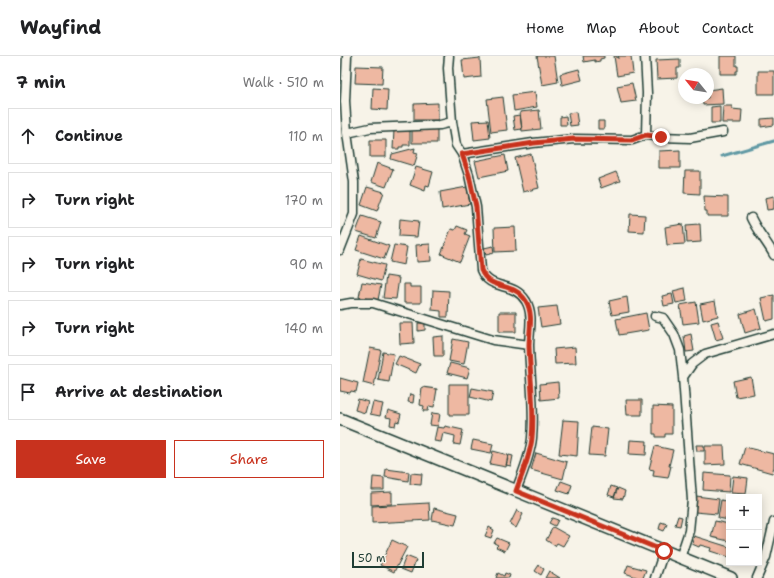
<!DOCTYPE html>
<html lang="en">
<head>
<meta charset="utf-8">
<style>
	:root { --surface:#fff; --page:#f6f6f6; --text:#202124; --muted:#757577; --line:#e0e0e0; --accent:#c8321e }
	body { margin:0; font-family:"Shantell Sans",sans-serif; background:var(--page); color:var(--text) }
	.controls { position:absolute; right:12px; bottom:12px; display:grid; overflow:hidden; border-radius:0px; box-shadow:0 2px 10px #0003 }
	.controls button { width:36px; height:36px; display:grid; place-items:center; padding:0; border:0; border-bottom:1px solid var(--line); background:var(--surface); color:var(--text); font:20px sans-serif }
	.compass { position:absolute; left:338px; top:12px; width:36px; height:36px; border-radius:50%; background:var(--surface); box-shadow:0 2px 10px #0003; rotate:300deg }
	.scale { position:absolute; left:12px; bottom:10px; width:72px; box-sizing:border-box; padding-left:4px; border:2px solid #1f3d34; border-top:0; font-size:11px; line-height:14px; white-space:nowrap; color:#1f3d34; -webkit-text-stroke:3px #f7f3e8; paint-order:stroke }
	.stop { position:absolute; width:12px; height:12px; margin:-9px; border:3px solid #c8321e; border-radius:50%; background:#fff }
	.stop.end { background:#c8321e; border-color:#fff; box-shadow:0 1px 4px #0008 }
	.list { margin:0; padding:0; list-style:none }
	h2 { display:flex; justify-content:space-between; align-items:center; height:52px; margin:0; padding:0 16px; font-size:17px }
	h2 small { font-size:13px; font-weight:400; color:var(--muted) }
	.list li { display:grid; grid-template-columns:26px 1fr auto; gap:12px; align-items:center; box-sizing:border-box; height:56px; margin:0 8px 8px; padding:0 8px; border:1px solid var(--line); border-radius:0px }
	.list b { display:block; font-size:15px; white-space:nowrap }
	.list em { font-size:13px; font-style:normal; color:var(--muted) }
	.actions { display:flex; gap:8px; padding:12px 16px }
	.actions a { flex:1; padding:9px 0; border:1px solid var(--accent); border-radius:0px; text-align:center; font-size:14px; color:var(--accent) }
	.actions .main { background:var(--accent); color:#fff }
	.icon { flex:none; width:22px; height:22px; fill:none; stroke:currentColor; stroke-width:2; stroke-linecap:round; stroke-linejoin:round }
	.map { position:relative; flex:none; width:434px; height:522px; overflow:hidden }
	header { display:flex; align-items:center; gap:24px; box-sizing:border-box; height:56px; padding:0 20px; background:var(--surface); border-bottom:1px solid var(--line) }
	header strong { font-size:19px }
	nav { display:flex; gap:22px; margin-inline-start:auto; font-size:14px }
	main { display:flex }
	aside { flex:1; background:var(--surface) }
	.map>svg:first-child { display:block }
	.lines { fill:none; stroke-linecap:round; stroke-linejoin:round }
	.stream { stroke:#6199a4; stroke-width:3 }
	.building { fill:#eeb8a2; stroke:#1f3d34 }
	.minor-casing { stroke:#1f3d34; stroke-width:11 }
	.secondary-casing { stroke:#1f3d34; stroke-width:14 }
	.minor { stroke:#f7f3e8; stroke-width:8 }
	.secondary { stroke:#f7f3e8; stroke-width:11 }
	.route { stroke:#c8321e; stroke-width:5 }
</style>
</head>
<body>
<header>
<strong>Wayfind</strong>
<nav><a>Home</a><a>Map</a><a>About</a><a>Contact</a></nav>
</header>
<main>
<aside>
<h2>7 min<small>Walk · 510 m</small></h2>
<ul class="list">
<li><svg class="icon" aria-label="ahead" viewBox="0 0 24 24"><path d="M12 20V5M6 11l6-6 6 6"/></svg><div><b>Continue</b></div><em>110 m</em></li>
<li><svg class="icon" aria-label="right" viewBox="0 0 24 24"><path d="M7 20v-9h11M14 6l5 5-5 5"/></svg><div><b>Turn right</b></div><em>170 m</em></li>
<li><svg class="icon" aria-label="right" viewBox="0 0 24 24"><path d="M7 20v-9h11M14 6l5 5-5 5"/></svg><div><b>Turn right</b></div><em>90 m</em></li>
<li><svg class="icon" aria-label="right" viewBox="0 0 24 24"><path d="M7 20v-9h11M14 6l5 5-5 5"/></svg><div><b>Turn right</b></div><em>140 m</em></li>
<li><svg class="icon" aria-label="arrive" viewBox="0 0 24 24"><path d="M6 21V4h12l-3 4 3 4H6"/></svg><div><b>Arrive at destination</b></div></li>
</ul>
<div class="actions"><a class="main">Save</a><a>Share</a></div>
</aside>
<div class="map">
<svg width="434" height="522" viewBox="0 0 434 522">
	<rect width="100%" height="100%" fill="#f7f3e8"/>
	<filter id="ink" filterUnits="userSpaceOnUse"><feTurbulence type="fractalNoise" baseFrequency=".025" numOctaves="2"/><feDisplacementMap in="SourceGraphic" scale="8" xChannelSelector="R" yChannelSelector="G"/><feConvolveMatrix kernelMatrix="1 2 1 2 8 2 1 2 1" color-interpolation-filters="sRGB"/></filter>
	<g filter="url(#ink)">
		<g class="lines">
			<path class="stream" d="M382,100L434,85"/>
		</g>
		<path class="building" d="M197,0H214L218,26L202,29Z
			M243,0H264V2L260,3V5L255,6V4L244,6Z
			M274,0H277V2H279L278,0H291L293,17L277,20Z
			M380,0H396V10H398V15H396V18H380Z
			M140,2L141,21L124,23L122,4Z
			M340,3V12H337V22L317,23L316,4Z
			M16,10L43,11L42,28L15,27Z
			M239,13L242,24L222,29L220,18Z
			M418,15H434V38H418Z
			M292,27L296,45L281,47L277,30Z
			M33,32L48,33L47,54L32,53Z
			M382,32L383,48L363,49L362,42H368V34Z
			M195,36L197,51L174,55L172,39Z
			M163,41L167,74L151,76L147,43Z
			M98,47V64H74V48Z
			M380,50V67H371V51Z
			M383,50H392V53L402,54L401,67H382Z
			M199,54L201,73L182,75L180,56Z
			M236,56L238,69L230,70L228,57Z
			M180,59L182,73L175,74L173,60Z
			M226,60L227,69H220V61Z
			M434,62V69L421,71V63Z
			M148,64L150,82L134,84L132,65Z
			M258,65H264V73H258Z
			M72,72H97V87H72Z
			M54,74L70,75V89H63V91H59V93H53Z
			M30,84H46V101H30Z
			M75,92L74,96L78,97L74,110L51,103L52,98Z
			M340,94V112H319V95Z
			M191,98L199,132L183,136L175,102Z
			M165,99L168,115L139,121L135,105Z
			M37,107L53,113L46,131L31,126Z
			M76,111L93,116L89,130L86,129L85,135L70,129Z
			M345,115H360V138L344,137Z
			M276,116L280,125L261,132L258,123Z
			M27,131L44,136L37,155L21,149Z
			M127,131L130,148L102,153L100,136Z
			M364,140L388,141V160H367V155H365Z
			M434,140V153L427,154L425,142Z
			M290,158L305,159L304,176L289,175Z
			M22,160L41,166L36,182L16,176Z
			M60,163L79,165L77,181L59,180Z
			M343,168L345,188L327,189L325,171Z
			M360,168L361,186L347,187L346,169Z
			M117,170L127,174L125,178L130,180L120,206L101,198L111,173L115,174Z
			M175,171L176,195L155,196L154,172Z
			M21,180L49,190L44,203L16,194Z
			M90,188L91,205L77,206L76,189Z
			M54,189L67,191L64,209L50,206Z
			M153,190L154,197L146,199L144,192Z
			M21,203L45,209L41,225L17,218Z
			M46,220L59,222L56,243L43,242Z
			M22,226L41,229L38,244L19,241Z
			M64,228H70V231H81V247H64Z
			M345,232L347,245L336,247L333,235Z
			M93,234L109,235L108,261H101V255L92,254Z
			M332,238L334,248L324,250L322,240Z
			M434,239V263L426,265L421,242Z
			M287,241L289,256L272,259L269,245Z
			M375,245L378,260L363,264L360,248Z
			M356,246L359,266L343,268L340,249Z
			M217,250L220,268L201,271L198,252Z
			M416,253L421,272L405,277L400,258Z
			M159,256H176V276H159Z
			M306,257L309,274L279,279L276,263Z
			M378,265L383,282L376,284L371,267Z
			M59,267H73L74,287L60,288Z
			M78,267H85V274L78,275Z
			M351,278L354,295L346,296L344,280Z
			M103,280V300H94L93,281Z
			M113,283L128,286L124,308L109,305Z
			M235,291L236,307L215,308L214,293Z
			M30,292L41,294L34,330L23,327Z
			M43,296L54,298L49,326L38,324Z
			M59,300L80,308L76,317L55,308Z
			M110,307L130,312L127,322L107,317Z
			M411,321L414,338L396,341L393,325Z
			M0,322L18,327L16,336L11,335L10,337L0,335Z
			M218,326L219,342L201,344L200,328Z
			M109,328H129V359H109Z
			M82,331L97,333L94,351L89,350L88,355H83L84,350L80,349Z
			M132,332L153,336L151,346L130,341Z
			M70,338L74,339L73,347L68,346Z
			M18,343L28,346L25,357L15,354Z
			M286,344H302V359H287Z
			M33,346L43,348L40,360L30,358Z
			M313,350L332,351V378H325V381H316V378H313Z
			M48,354L61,358L59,366L56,365L55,370L50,369L51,362L46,361Z
			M92,357L100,358L98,370L90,369Z
			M223,364L239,365L237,400L219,398Z
			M105,370L123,374L120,389L114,388L115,380L103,377L101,386L94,385L97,371L104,372Z
			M252,371L268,373L265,400L249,399Z
			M133,384L153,388L151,397L131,393Z
			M290,384L307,385L306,399L289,398Z
			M356,389H364V395H357Z
			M315,390L333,394L329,410H331L328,422L313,420L314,414L309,413Z
			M365,390H384L385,408L365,409Z
			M405,391L434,398V411L432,417L400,408Z
			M153,395L168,399L166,411L150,408Z
			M196,397L227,406L223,423L191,414Z
			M169,399L173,400L171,410L166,409Z
			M46,413L69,416L68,425L45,421Z
			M71,417L82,418L81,429L70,428Z
			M364,417L390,419L389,436L363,434Z
			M393,420L408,422L406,438L391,437Z
			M33,421L44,422V434H32Z
			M221,425L232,429L229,438L217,434Z
			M271,430L277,432L274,441L268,439Z
			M278,432L285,435L283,443L274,442Z
			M52,436V448L31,449V437Z
			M356,440L379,443L377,458L355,456Z
			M381,444L389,446V464L378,462Z
			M89,447L90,464L32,467V450Z
			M94,452L118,458L115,469L92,464Z
			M177,454L183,458L176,472L170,468Z
			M338,460L342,461L340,470L335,469Z
			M212,462L218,464L215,470L209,467Z
			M375,465L389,468V485L371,481Z
			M321,466L327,468L324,475L319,473Z
			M149,471L154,474L151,482L145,480Z
			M213,471L229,480L223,490L217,487L215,490L206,484Z
			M354,480L389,491V501L370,495L371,492L360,489L359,491L352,488Z
			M157,482L169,487L165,495L156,491L158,489L154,487Z
			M52,484L67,491L54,516L40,509Z
			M66,500L76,504L71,517L61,513Z
			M199,509L204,513L201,519L195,515Z
			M288,509L306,514L303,522H299L285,517Z
			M209,515L220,522H205Z
			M158,517L164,520L165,517L170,519L169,522H156Z"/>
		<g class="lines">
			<defs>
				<path id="minor" d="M109,0L108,12L112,66
					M305,0L307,37L306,79
					M7,77L30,72L100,69L112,66L116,89L122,98L129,119L136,151L141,214C150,236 173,224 186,245C194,259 189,275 189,290C190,321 195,352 192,382C190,401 182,418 176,435
					M122,98L193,87L234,83L292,84L306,79L321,81L350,82L383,76
					M411,162C417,175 427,186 434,199
					M0,194L14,158V126L7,77L5,45L7,0
					M0,249L11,247H33L153,284L189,289
					M315,260L323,262L334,278L340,294L343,321L352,444L349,475L340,502
					M343,321L352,308L365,298L434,278
					M315,522L324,495
					M417,522L426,501L434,466"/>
				<path id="secondary" d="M0,363L391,522"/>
			</defs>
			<use href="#minor" class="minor-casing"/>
			<use href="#secondary" class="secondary-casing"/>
			<use href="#minor" class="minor"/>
			<use href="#secondary" class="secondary"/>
		</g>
	</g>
	<g class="lines" filter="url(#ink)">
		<path class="route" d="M321,81L306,79L292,84L234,83L194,87L122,98L129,119L136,151L141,214C150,236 173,224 186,245C194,259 189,275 189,290C190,321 195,352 192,382C190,401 182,418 176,435L324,495"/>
	</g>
</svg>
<div class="controls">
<button>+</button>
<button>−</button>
</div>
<svg class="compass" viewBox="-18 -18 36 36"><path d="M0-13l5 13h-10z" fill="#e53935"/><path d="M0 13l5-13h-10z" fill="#757577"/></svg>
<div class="scale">50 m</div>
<div class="stop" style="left:324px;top:495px"></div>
<div class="stop end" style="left:321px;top:81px"></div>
</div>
</main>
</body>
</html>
